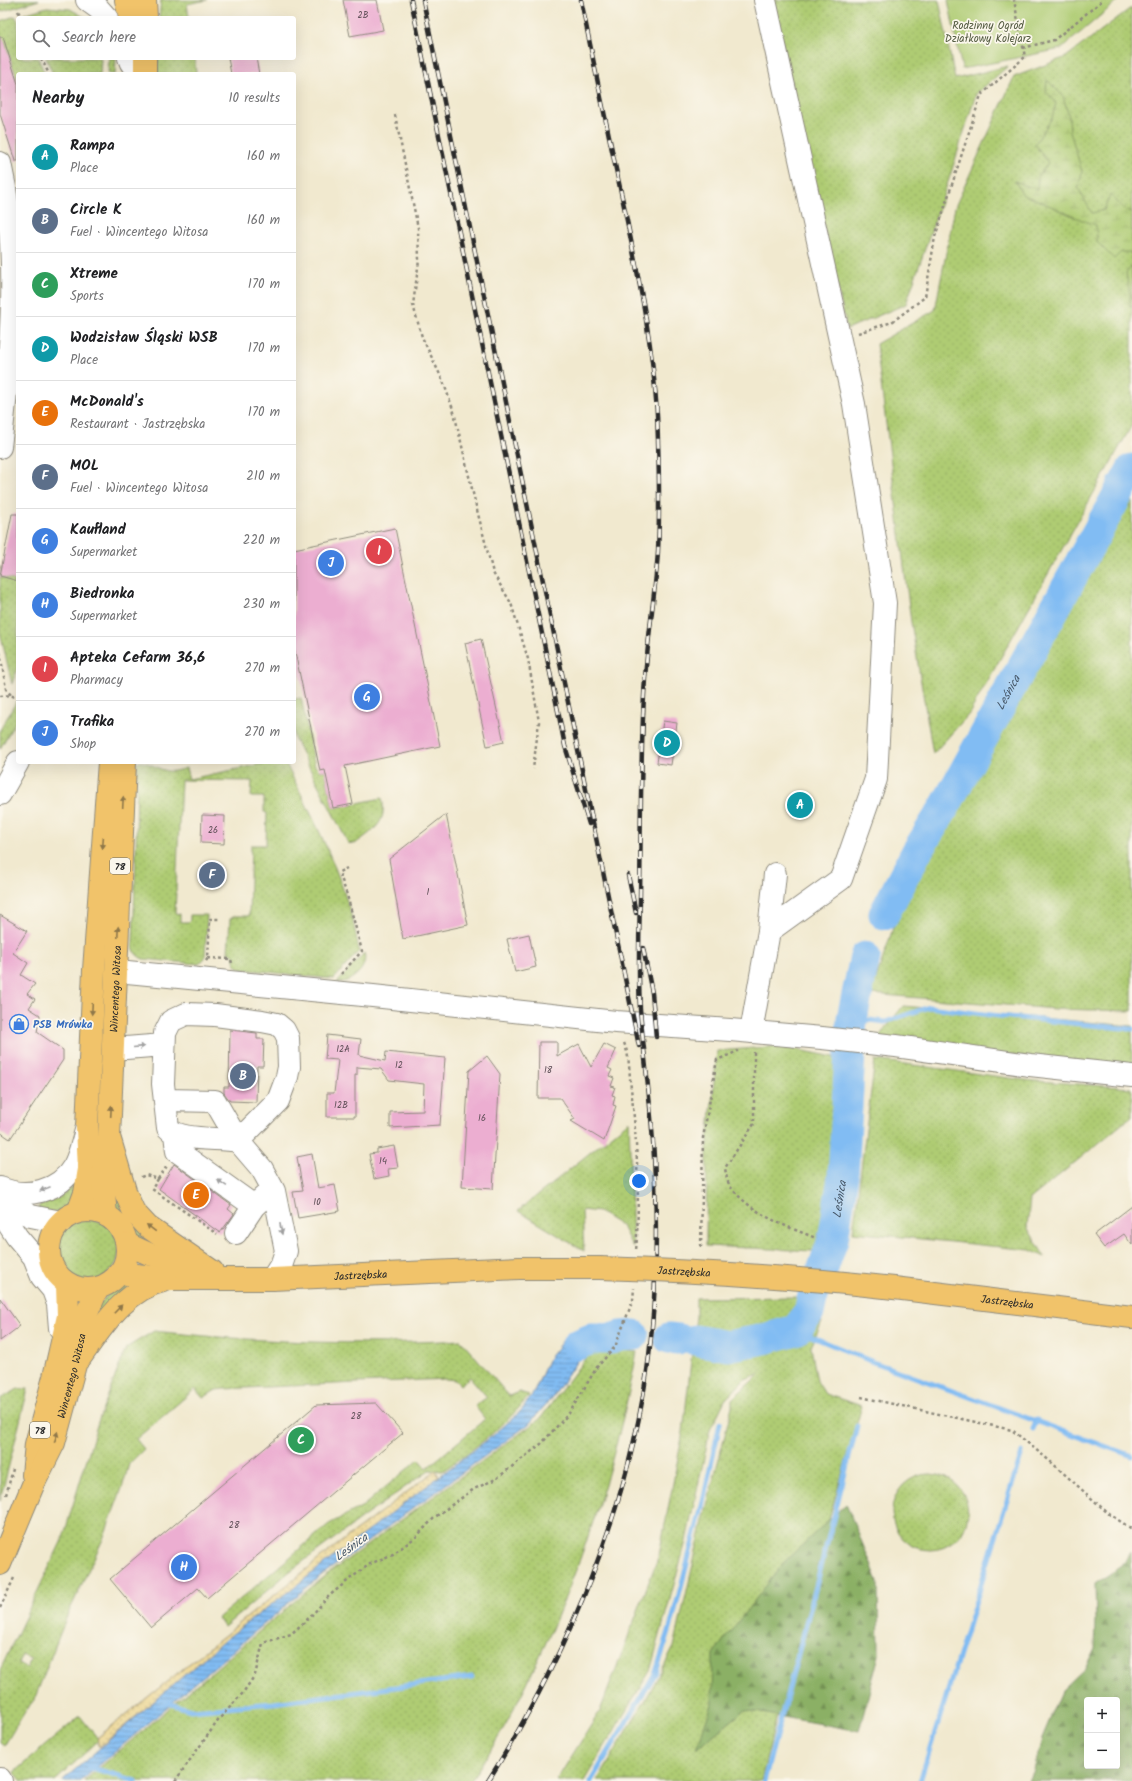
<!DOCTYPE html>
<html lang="en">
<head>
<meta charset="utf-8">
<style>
	:root { --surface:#fff; --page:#f2f2f2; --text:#202124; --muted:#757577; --line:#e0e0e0; --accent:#c8321e }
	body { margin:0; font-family:Kalam,sans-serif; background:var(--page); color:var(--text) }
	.controls { position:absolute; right:12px; bottom:12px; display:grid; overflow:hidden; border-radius:4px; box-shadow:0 4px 16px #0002 }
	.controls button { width:36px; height:36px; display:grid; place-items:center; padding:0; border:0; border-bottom:1px solid var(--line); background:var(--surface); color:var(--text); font:20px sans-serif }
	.you { position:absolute; left:639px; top:1181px; width:14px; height:14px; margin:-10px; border:3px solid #fff; border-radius:50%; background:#1a73e8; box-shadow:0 0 0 6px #1a73e833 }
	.badge { display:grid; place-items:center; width:26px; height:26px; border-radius:50%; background:var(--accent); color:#fff; font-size:13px; font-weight:700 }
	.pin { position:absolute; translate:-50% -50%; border:2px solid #fff; box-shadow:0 1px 4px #0006 }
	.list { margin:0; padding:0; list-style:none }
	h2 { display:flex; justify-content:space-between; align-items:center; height:52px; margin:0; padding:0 16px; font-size:17px }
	h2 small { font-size:13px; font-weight:400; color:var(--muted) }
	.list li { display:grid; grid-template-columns:26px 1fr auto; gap:12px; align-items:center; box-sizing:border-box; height:64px; padding:0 16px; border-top:1px solid var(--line) }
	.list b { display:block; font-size:15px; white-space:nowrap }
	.list p { margin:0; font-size:13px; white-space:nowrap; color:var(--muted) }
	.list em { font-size:13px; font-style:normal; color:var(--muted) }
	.icon { flex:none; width:22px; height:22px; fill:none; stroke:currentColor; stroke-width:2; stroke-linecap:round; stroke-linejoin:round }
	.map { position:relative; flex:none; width:1132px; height:1781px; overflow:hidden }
	.search { position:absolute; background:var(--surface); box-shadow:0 4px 16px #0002; left:16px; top:16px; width:280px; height:44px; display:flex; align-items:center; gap:10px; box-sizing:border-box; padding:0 14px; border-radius:4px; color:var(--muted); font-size:15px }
	.panel { position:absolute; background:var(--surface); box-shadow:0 4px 16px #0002; left:16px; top:72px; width:280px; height:692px; border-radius:4px }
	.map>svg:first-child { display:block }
	.grass { fill:url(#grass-dots); stroke:#6d7c4f; fill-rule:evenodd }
	.forest { fill:url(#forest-firs); stroke:#5b6e48; fill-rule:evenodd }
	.wetland { fill:url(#wetland-marsh); stroke:#6d7c4f }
	.sand { fill:url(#sand-dots); stroke:#8c8264 }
	.garden { fill:#afcc73; stroke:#6d7c4f }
	.water { fill:url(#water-rules); stroke:#56748f }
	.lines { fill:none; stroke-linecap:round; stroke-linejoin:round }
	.stream { stroke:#81bcf3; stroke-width:5 }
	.river { stroke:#81bcf3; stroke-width:31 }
	.building { fill:#ecaed1 }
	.minor-casing { stroke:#8e8a7d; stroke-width:24 }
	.major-casing { stroke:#8e8a7d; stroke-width:24 }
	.path { stroke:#8e8a7d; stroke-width:2.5; stroke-dasharray:3 3; stroke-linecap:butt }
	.minor { stroke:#fff; stroke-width:22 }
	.major { stroke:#f1c36a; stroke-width:22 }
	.rail-casing { stroke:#2b2b2b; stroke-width:4.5 }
	.rail { stroke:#fbf7ec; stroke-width:3; stroke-dasharray:9; stroke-linecap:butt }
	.major-bridge-casing { stroke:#8e8a7d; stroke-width:24; stroke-linecap:butt }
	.major-bridge { stroke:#f1c36a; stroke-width:22 }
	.oneway { fill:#8e774a }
	.oneway2 { fill:#a0a0a0 }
	.labels { text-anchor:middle; stroke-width:3.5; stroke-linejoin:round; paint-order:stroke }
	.number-label { font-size:9px; fill:#5b4c54 }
	.shield { fill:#fbf7ec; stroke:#696865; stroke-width:1 }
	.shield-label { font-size:10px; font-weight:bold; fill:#2b2b2b }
	.park-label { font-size:11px; fill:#535b41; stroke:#fbf7ec }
	.street-label { font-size:11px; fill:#2b2b2b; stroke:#fbf7ec }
	.shop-label { font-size:11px; font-weight:bold; fill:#366cbe; stroke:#fbf7ec; text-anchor:start }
	.water-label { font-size:12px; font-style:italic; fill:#455667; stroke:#fbf7ec }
</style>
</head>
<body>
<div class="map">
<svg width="1132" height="1781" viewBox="0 0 1132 1781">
	<defs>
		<pattern id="grass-dots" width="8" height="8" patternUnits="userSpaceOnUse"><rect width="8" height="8" fill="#afcc73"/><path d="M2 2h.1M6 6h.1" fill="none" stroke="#97af64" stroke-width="1.8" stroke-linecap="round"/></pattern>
		<pattern id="forest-firs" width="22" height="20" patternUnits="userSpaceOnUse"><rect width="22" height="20" fill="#8bb065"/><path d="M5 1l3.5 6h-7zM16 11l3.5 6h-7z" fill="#728f53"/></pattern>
		<pattern id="wetland-marsh" width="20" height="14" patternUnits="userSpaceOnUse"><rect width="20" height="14" fill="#afcc73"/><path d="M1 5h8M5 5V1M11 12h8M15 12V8" fill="none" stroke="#97af64"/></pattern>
		<pattern id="sand-dots" width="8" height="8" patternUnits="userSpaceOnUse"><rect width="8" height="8" fill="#eeda9e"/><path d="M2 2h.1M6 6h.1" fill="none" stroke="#cb8" stroke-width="1.8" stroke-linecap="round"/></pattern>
		<pattern id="water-rules" width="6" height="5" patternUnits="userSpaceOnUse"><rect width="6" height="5" fill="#81bcf3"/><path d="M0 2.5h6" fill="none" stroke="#6a99c5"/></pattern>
	</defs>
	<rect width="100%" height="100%" fill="#fbf7ec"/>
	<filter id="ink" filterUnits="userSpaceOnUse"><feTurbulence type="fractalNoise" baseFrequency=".025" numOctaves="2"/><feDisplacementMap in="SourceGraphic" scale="8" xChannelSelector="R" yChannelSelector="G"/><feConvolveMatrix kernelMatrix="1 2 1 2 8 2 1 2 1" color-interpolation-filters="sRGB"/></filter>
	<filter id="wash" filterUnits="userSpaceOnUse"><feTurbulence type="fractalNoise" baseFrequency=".012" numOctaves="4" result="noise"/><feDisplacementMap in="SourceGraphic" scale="16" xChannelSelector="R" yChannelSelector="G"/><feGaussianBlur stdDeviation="0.9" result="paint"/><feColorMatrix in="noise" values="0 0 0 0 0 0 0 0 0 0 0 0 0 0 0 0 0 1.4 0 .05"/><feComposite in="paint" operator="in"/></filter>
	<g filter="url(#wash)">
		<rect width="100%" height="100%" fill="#f1e9cf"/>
		<path class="grass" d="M15,0H39L0,12V4Z
			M161,0H207L187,4L189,18H159Z
			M772,0H939L955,79L1008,66L976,94L950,176L906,304L847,329Z
			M47,7L70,9L86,18H25L24,14Z
			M1132,7V425L969,714L933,754L911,622L876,344L935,310L955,207L1014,77L1066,57Z
			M15,16L18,21V58H38L45,74H18V84L5,42L0,43V21Z
			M46,58H101L100,74H53Z
			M109,58H116L115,74H108Z
			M158,58H195L196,74H157Z
			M1132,486V1011L1055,1009L871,994L900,907Z
			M0,567H2L0,577L18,581V666L12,684L0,632Z
			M301,698L315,766L320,771L325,770L333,808L382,798C388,824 373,830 355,844L348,843L294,738V699Z
			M16,702L18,703V717L0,749V730Z
			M140,762C149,762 156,768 164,770C172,773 179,770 186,768L189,779L271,762H285C315,822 348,883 359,951L334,979L241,969L235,965L233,954L228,953L230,919L235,916H249L251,845H266L267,813L264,812V797H251L252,781L181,780L175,913L180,914V922H188L190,920V915H207L205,958L199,964L143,959C135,955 134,952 133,944L136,853L137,763Z
			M364,953C369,968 351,983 337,983Z
			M903,1006L1132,1026V1070L877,1039Z
			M779,1046L839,1058L833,1104L826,1209L814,1251L706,1246L707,1151L717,1051Z
			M875,1060L1024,1080L1132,1088V1116L1030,1199L1027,1227L1045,1257L1030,1250L853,1232Z
			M629,1121L633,1248L622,1226L599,1212L582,1210L584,1251L518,1211Z
			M72,1187H80C69,1210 63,1214 37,1211L39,1206L60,1197Z
			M118,1188L178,1254L137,1239L127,1222L115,1209L111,1200Z
			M57 1250a31 31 0 1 1 62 0a31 31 0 1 1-62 0Z
			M130,1284L107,1312L91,1317C103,1300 108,1289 130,1284Z
			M802,1297L822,1322L811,1347L817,1381L825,1394L862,1406L829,1519L795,1567L778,1712L761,1781H597L645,1701L674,1647L703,1521L732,1407V1399L761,1373L745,1379L725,1400L710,1430L686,1541L650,1671L584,1781H556L600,1711L659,1555L683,1432L696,1316V1298Z
			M154,1331C256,1342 359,1346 461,1340L509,1396L519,1392L529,1395C507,1426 474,1448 443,1471L429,1470L362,1518L289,1572L224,1627L218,1618L329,1524L363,1506L419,1459L427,1468L485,1419L475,1406L487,1397L470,1377L460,1385L455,1380L446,1379L223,1389L216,1390L203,1398L195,1389L136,1439L144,1449L129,1464L122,1488L103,1539L67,1616L34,1700L26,1710L4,1746L0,1743V1670L63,1538L98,1422L126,1348ZM22,1655L31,1659L27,1668L18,1664Z
			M616,1349L637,1352C617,1459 584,1561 538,1660C519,1701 497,1744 470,1781H84L322,1578L540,1419L590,1352Z
			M18,1389H28L0,1501V1399Z
			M892 1512a38 38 0 1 1 76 0a38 38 0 1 1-76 0Z
			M80,1716L99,1740L55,1781H22L14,1772Z"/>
		<path class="forest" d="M846,1504L878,1581L879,1655L859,1731L745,1710L697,1748L712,1704L713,1654L786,1560Z
			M1131,1552L1132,1781H1029L1034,1770L1042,1738L1062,1691L1085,1669L1095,1649L1096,1620L1095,1584L1124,1564ZM1087,1700H1117V1766H1087Z"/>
		<path class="wetland" d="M1047,80L1063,96L1069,117L1070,131L1082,172L1078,188L1092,213L1104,210L1110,195C1117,201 1124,210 1132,213V256L1130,252H1121L1114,259L1097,242L1096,225C1071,217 1048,203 1023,195L1015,181L1037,190L1038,177L1048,163L1035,144L1052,118L1056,103L1046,91Z
			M1132,266V307L1129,305L1130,295L1126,273Z"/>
		<path class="sand" d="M436,1470L439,1478L191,1671L99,1747L97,1738L328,1552Z"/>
		<path class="garden" d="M948,0H1119L1061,49L962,69Z"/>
		<path class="water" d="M606,1325H622L614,1345L586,1347L555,1394L529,1424L319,1577L81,1781H62L226,1639L495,1434L522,1410L535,1390L549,1358L564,1339Z"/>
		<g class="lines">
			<path class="stream" d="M852,1018L885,1022L929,1007L999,1016L1132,1029
				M796,1330L873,1362L1132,1456
				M1033,1429L1037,1420
				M165,1702L191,1710L273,1703L472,1677
				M89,1767L136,1781
				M591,1781L656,1672L671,1625L702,1506L720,1423
				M764,1781L814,1594L857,1426
				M920,1781L1022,1452"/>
			<g class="river">
				<path id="s1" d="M884,914L917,851L944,808L1132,469"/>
				<path d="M669,1338L678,1339"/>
				<path id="s2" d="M695,1340L728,1346L764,1339L796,1330L809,1313L812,1299L833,1240L843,1177L852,1018L865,957"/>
				<path d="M577,1345L591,1339H611L620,1336L634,1335"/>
			</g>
		</g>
		<g id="blocks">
			<path class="building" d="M343,0H377L383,30L350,36Z
				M0,37H3L18,84V161H15L0,114Z
				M228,58H256L259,74H231Z
				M12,514H18V581L0,576Z
				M395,528L440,746L345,766L353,804L333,808L325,770L320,771L294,647V549Z
				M481,639L504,742L487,746L465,643Z
				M663,721L677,723L671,765L657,763Z
				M446,814L468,925L403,939L389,859Z
				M202,815L225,816L224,844L201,843Z
				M0,915L27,931L13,953L28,963L21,975L35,984L27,994L35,999L29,1008L40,1015L37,1032L63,1050V1060L10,1139L0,1132Z
				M529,934L536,967L515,972L507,939Z
				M230,1030L257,1033V1039H264L263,1066H257L256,1102L230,1101L224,1093V1087H229Z
				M327,1035L361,1039L359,1055L385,1061L386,1052L445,1058L440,1125L390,1128V1112L423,1111L424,1084L389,1080L381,1069L357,1067V1075H355V1117H327V1093H334L338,1060L325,1059Z
				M539,1042H557V1056L579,1044L591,1067L604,1044L616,1050L608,1068L612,1070L609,1076L614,1078L611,1086L615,1087L612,1095L615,1096L613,1105L616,1106L604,1141L571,1121L575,1119L560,1098H538Z
				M487,1056L500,1074L493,1189L462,1187L469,1071Z
				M394,1146L398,1168L388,1169L389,1176L374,1179L369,1154L377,1153V1149Z
				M312,1154L318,1188L335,1185L340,1211L298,1218L293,1192L303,1191L297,1157Z
				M174,1164L231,1205L228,1209L234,1214L220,1233L159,1189Z
				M1132,1206V1245L1124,1234L1104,1248L1094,1235Z
				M0,1298L20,1326L0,1341Z
				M376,1403L403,1433L207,1598L198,1588L151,1628L110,1579L316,1405Z"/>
		</g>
	</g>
	<g filter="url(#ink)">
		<use href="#blocks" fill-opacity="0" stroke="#8e8a7d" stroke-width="1"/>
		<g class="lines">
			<defs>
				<path id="minor" d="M87,0L98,8L107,18
					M129,58L131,63
					M0,163C21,254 11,355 0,447
					M0,794L18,762
					M769,931L775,874
					M117,971L373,996L616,1022L730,1030L822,1038L896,1046L1030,1065L1132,1076
					M186,1014L215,1015L262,1021L277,1024L284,1030L288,1038L289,1067L287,1077L278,1101L238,1141C219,1137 180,1142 168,1128L163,1084L165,1033L171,1021Z
					M751,1032L769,931L841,879L876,779L885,603L854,404L765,0
					M114,1048H126L164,1045
					M166,1100L215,1101L238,1141L262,1169L274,1191L286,1251L282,1263L272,1279
					M175,1134L177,1151L254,1206
					M0,1188C26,1199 59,1192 74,1166C80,1155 83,1140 87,1127
					M0,1201L31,1216L61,1222
					M0,1211L17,1237L34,1257L42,1277L53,1290L58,1304L60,1328
					M236,1233L254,1206L265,1196
					M0,1779L1,1781"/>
				<g id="major">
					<path d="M126,0L130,18"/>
					<path d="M145,0L146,18"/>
					<path d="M145,74V58"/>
					<path d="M110,1140L126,1194L134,1212L148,1227L212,1271"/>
					<circle cx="88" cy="1250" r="39"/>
					<path d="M78,1212L85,1193L89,1169L87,1127L94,970L109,762"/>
					<path id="s3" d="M106,1215L103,1183V1170L109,1138L125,762"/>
					<path d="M127,1244L149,1254L200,1268"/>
					<path id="s4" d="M119,1273L171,1279H272L519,1268H599"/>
					<path id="s5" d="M894,1288L1132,1317"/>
					<path d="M80,1358C103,1326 125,1289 166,1280"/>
					<path d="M33,1475L36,1444L54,1377L68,1316L67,1284"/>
					<path id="s6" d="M0,1564L33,1485L54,1443L75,1365L86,1315L98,1288"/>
				</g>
			</defs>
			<use href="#minor" class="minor-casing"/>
			<use href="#major" class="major-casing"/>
			<path class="path" d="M18,11L22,18
				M1023,48L1054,40L1103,0
				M41,58L49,74
				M395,115L418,228L419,260L413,305L422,337L443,381L454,412L476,506L493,573L511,603L528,659L539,722L533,769
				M858,333L892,322L925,297L935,237L981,95L1025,57L1014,0
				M0,652L6,689L11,695
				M0,696L11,695L18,699
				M208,958L231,959L232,964
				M206,961L208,958L210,919H219
				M341,974L362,951L347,895L339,872L347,868
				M624,1043C630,1056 629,1074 631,1088C637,1142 640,1196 636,1251
				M754,1052V1124L725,1168C726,1174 727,1181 730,1186C751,1214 785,1226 816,1238
				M141,1177L146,1175L158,1179L167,1166
				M158,1179L152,1189L217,1234
				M701,1247L703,1138L717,1060L738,1051
				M861,1397L1012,1430L1051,1462L1109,1514L1132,1529
				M6,1495L13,1469
				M0,1608L14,1578
				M175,1781L220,1718L242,1694L255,1675L263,1643L291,1634L310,1617L329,1596L351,1578L370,1564L393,1554L416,1537L435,1517L474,1489L496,1479L541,1444L570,1412L597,1367L615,1347L633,1300L634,1288"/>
			<use href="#minor" class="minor"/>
			<use href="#major" class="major"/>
			<defs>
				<path id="rail" d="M411,0L559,716L565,746L589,824
					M423,0L639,1046
					M628,875L636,913
					M643,948L652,993L656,1037
					M488,1781C567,1656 631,1504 649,1356C656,1299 657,1240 655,1182C654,1124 645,1067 640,1009C638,972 639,935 640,899C641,826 640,752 645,679C648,636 655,594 658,552C660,506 659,460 657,414C653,344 638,275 624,206C609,138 595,69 581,0"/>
			</defs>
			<use href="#rail" class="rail-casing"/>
			<use href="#rail" class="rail"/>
			<defs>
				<g id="major-bridge">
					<path id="s7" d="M599,1268C698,1271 795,1277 894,1288"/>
				</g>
			</defs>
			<use href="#major-bridge" class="major-bridge-casing"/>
			<use href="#major-bridge" class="major-bridge"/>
		</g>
		<defs><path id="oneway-solid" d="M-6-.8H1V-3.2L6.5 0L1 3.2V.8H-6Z"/></defs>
		<g class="oneway">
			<use href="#oneway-solid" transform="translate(123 802) rotate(-87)"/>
			<use href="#oneway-solid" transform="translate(103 843) rotate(94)"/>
			<use href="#oneway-solid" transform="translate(118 932) rotate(-88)"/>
			<use href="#oneway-solid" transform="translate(92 1009) rotate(93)"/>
			<use href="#oneway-solid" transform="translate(111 1111) rotate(-87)"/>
			<use href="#oneway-solid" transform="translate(151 1228) rotate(-143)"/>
			<use href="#oneway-solid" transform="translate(118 1309) rotate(-46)"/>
			<use href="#oneway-solid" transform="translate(56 1437) rotate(-74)"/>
		</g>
		<g class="oneway2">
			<use href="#oneway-solid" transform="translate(139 1047) rotate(-5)"/>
			<use href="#oneway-solid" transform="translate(222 1183) rotate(-145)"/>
			<use href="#oneway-solid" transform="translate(45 1189) rotate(158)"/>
			<use href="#oneway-solid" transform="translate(281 1229) rotate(79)"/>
		</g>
	</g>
	<defs>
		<symbol id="shop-ring" viewBox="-11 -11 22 22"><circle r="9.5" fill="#fbf7ec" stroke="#3f7fe0" stroke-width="1.5"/><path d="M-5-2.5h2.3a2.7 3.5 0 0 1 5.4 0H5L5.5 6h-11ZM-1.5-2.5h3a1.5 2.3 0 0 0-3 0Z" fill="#3f7fe0"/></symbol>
	</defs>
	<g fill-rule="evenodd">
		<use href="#shop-ring" x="8" y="1013" width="22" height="22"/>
	</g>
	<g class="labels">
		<g class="number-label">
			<text x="363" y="18">2B</text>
			<text x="213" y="833">26</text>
			<text x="428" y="895">1</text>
			<text x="343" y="1052">12A</text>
			<text x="399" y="1068">12</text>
			<text x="548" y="1073">18</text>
			<text x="341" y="1108">12B</text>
			<text x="482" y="1121">16</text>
			<text x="383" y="1164">14</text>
			<text x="317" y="1205">10</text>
			<text x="356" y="1419">28</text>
			<text x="234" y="1528">28</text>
		</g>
		<g class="shield">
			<rect x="110" y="858" width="20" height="16" rx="3"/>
			<rect x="30" y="1422" width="20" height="16" rx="3"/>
		</g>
		<g class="shield-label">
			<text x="120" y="870">78</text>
			<text x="40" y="1434">78</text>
		</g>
		<g class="park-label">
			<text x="988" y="29">Rodzinny Ogród<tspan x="988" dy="13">Działkowy Kolejarz</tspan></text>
		</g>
		<g class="street-label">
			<text dy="4" stroke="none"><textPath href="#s3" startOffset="227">Wincentego Witosa</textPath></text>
			<text dy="4" stroke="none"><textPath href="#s7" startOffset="85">Jastrzębska</textPath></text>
			<text dy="4" stroke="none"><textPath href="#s4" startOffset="242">Jastrzębska</textPath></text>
			<text dy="4" stroke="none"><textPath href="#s5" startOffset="114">Jastrzębska</textPath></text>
			<text dy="4" stroke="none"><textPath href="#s6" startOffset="202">Wincentego Witosa</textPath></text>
		</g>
		<g class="shop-label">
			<text x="33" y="1028">PSB Mrówka</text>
		</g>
		<g class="water-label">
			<text dy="4" stroke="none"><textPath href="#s1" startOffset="254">Leśnica</textPath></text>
			<text dy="4" stroke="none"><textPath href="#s2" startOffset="243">Leśnica</textPath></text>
			<text transform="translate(351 1547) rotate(-36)" y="4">Leśnica</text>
		</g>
	</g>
</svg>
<div class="controls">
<button>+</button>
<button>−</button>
</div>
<div class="you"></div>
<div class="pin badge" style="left:800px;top:805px;background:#0f9aa8">A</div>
<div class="pin badge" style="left:243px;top:1076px;background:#5c6f8a">B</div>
<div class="pin badge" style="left:301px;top:1440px;background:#2e9e5b">C</div>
<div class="pin badge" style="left:667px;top:743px;background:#0f9aa8">D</div>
<div class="pin badge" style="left:196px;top:1195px;background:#e8710a">E</div>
<div class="pin badge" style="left:212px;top:875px;background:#5c6f8a">F</div>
<div class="pin badge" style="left:367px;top:697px;background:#3f7fe0">G</div>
<div class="pin badge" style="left:184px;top:1567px;background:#3f7fe0">H</div>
<div class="pin badge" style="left:379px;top:551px;background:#e0444e">I</div>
<div class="pin badge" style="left:331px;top:563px;background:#3f7fe0">J</div>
<div class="search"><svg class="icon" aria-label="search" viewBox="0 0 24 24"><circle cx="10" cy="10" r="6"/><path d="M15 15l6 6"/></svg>Search here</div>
<section class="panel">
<h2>Nearby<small>10 results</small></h2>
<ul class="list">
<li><span class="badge" style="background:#0f9aa8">A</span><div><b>Rampa</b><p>Place</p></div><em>160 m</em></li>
<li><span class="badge" style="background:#5c6f8a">B</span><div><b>Circle K</b><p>Fuel · Wincentego Witosa</p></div><em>160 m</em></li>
<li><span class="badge" style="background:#2e9e5b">C</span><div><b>Xtreme</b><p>Sports</p></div><em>170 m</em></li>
<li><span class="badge" style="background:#0f9aa8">D</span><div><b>Wodzisław Śląski WSB</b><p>Place</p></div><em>170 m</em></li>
<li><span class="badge" style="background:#e8710a">E</span><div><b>McDonald's</b><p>Restaurant · Jastrzębska</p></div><em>170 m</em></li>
<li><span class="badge" style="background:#5c6f8a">F</span><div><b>MOL</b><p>Fuel · Wincentego Witosa</p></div><em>210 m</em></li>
<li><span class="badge" style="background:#3f7fe0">G</span><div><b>Kaufland</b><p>Supermarket</p></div><em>220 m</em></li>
<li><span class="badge" style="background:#3f7fe0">H</span><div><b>Biedronka</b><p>Supermarket</p></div><em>230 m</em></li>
<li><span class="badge" style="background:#e0444e">I</span><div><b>Apteka Cefarm 36,6</b><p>Pharmacy</p></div><em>270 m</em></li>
<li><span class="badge" style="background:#3f7fe0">J</span><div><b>Trafika</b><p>Shop</p></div><em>270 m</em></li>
</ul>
</section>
</div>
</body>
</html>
